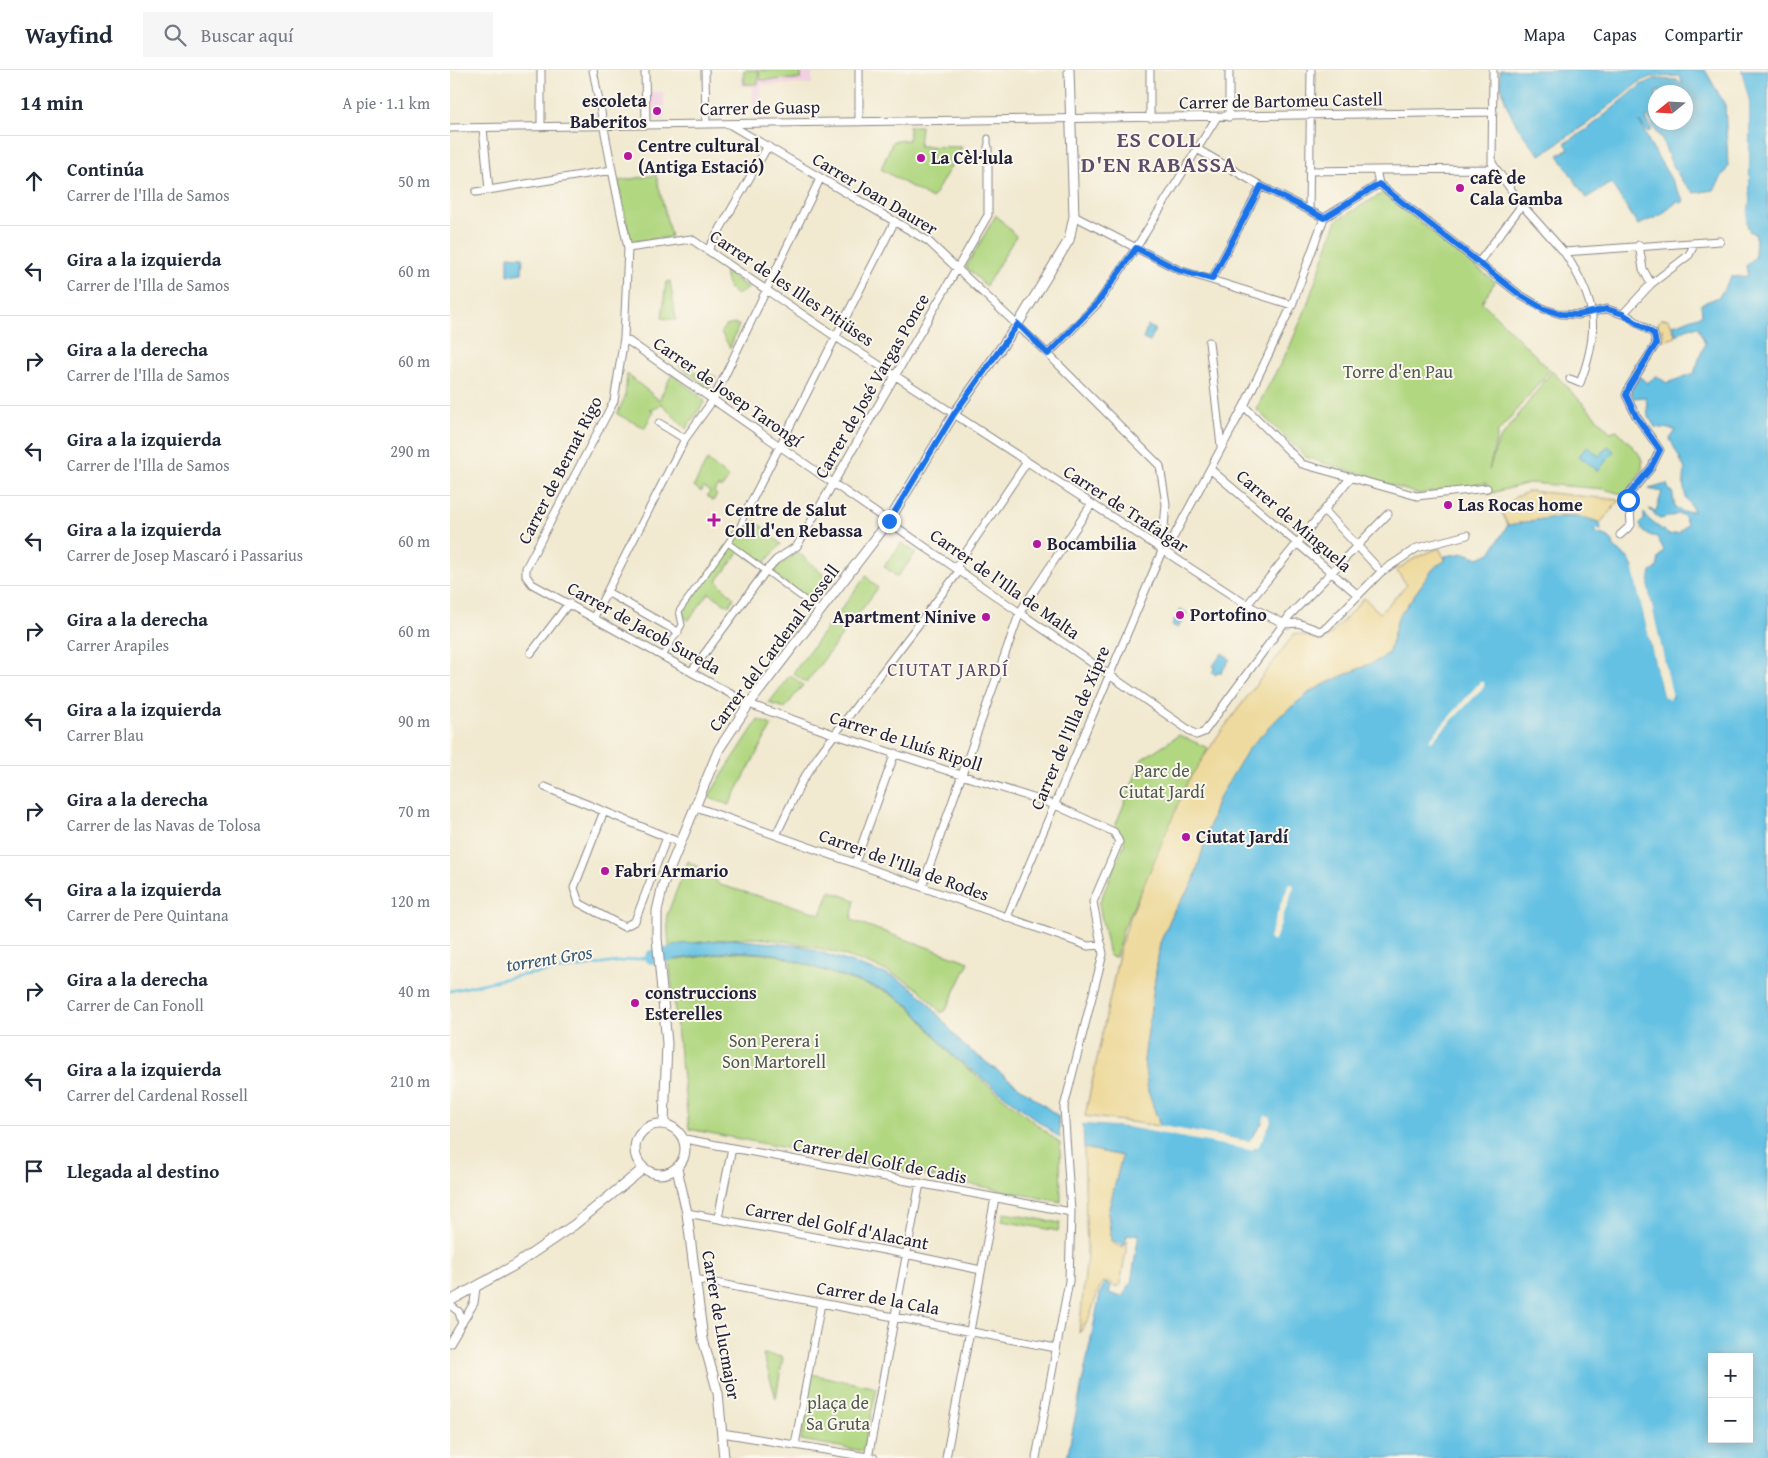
<!DOCTYPE html>
<html lang="es">
<head>
<meta charset="utf-8">
<style>
	:root { --surface:#fff; --page:#f6f6f7; --text:#1f2937; --muted:#747a83; --line:#e0e1e3 }
	body { margin:0; font-family:"Gentium Book Plus",serif; background:var(--page); color:var(--text) }
	.controls { position:absolute; right:15px; bottom:15px; display:grid; overflow:hidden; border-radius:0px; box-shadow:0 2px 12px #0003 }
	.controls button { width:45px; height:45px; display:grid; place-items:center; padding:0; border:0; border-bottom:1px solid var(--line); background:var(--surface); color:var(--text); font:25px sans-serif }
	.compass { position:absolute; left:1198px; top:15px; width:45px; height:45px; border-radius:50%; background:var(--surface); box-shadow:0 2px 12px #0003; rotate:252deg }
	.stop { position:absolute; width:15px; height:15px; margin:-11px; border:4px solid #1a73e8; border-radius:50%; background:#fff }
	.stop.end { background:#1a73e8; border-color:#fff; box-shadow:0 1px 5px #0008 }
	.list { margin:0; padding:0; list-style:none }
	h2 { display:flex; justify-content:space-between; align-items:center; height:65px; margin:0; padding:0 20px; font-size:21px }
	h2 small { font-size:16px; font-weight:400; color:var(--muted) }
	.list li { display:grid; grid-template-columns:32px 1fr auto; gap:15px; align-items:center; box-sizing:border-box; height:90px; padding:0 20px; border-top:1px solid var(--line) }
	.list b { display:block; font-size:19px; white-space:nowrap }
	.list p { margin:0; font-size:16px; white-space:nowrap; color:var(--muted) }
	.list em { font-size:16px; font-style:normal; color:var(--muted) }
	.icon { flex:none; width:28px; height:28px; fill:none; stroke:currentColor; stroke-width:2; stroke-linecap:round; stroke-linejoin:round }
	.map { position:relative; flex:none; width:1318px; height:1388px; overflow:hidden }
	header { display:flex; align-items:center; gap:30px; box-sizing:border-box; height:70px; padding:0 25px; background:var(--surface); border-bottom:1px solid var(--line) }
	header strong { font-size:24px }
	nav { display:flex; gap:28px; margin-inline-start:auto; font-size:18px }
	.search { width:350px; height:45px; background:var(--page); display:flex; align-items:center; gap:12px; box-sizing:border-box; padding:0 18px; border-radius:0px; color:var(--muted); font-size:19px }
	main { display:flex }
	aside { flex:1; background:var(--surface) }
	.map>svg:first-child { display:block }
	.built { fill:#f2cfe1 }
	.green { fill:#b1d781; stroke:#6a7c5e }
	.sand { fill:#eeda9e; stroke:#887e6c }
	.water { fill:#65c1e3; stroke:#44728f; fill-rule:evenodd }
	.pier { fill:#f1e9d0 }
	.lines { fill:none; stroke-linecap:round; stroke-linejoin:round }
	.stream { stroke:#65c1e3; stroke-width:2.5 }
	.river { stroke:#65c1e3; stroke-width:14 }
	.pedestrian-casing { stroke:#8a8686; stroke-width:7 }
	.minor-casing { stroke:#8a8686; stroke-width:9 }
	.tertiary-casing { stroke:#8a8686; stroke-width:11 }
	.pedestrian { stroke:#fff; stroke-width:5 }
	.minor { stroke:#fff; stroke-width:7 }
	.tertiary { stroke:#fff; stroke-width:9 }
	.route { stroke:#1a73e8; stroke-width:6 }
	.poi-dot { fill:#b5179e; stroke:#fbf7ec; stroke-width:2 }
	.labels { text-anchor:middle; stroke-width:4; stroke-linejoin:round; paint-order:stroke }
	.poi-label { font-size:18px; font-weight:bold; fill:#22223b; stroke:#fbf7ec; text-anchor:start }
	.street-label { font-size:18px; fill:#22223b; stroke:#fbf7ec }
	.park-label { font-size:18px; fill:#4d5850; stroke:#fbf7ec }
	.neighbourhood-label { font-size:19px; letter-spacing:1px; fill:#5c4c6a; stroke:#fbf7ec }
	.water-label { font-size:19px; font-style:italic; fill:#395a76; stroke:#fbf7ec }
	.district-label { font-size:22px; font-weight:bold; letter-spacing:1px; fill:#5c4c6a; stroke:#fbf7ec }
</style>
</head>
<body>
<header>
<strong>Wayfind</strong>
<div class="search"><svg class="icon" aria-label="search" viewBox="0 0 24 24"><circle cx="10" cy="10" r="6"/><path d="M15 15l6 6"/></svg>Buscar aquí</div>
<nav><a>Mapa</a><a>Capas</a><a>Compartir</a></nav>
</header>
<main>
<aside>
<h2>14 min<small>A pie · 1.1 km</small></h2>
<ul class="list">
<li><svg class="icon" aria-label="ahead" viewBox="0 0 24 24"><path d="M12 20V5M6 11l6-6 6 6"/></svg><div><b>Continúa</b><p>Carrer de l'Illa de Samos</p></div><em>50 m</em></li>
<li><svg class="icon" aria-label="left" viewBox="0 0 24 24"><path d="M17 20v-9H6M10 6l-5 5 5 5"/></svg><div><b>Gira a la izquierda</b><p>Carrer de l'Illa de Samos</p></div><em>60 m</em></li>
<li><svg class="icon" aria-label="right" viewBox="0 0 24 24"><path d="M7 20v-9h11M14 6l5 5-5 5"/></svg><div><b>Gira a la derecha</b><p>Carrer de l'Illa de Samos</p></div><em>60 m</em></li>
<li><svg class="icon" aria-label="left" viewBox="0 0 24 24"><path d="M17 20v-9H6M10 6l-5 5 5 5"/></svg><div><b>Gira a la izquierda</b><p>Carrer de l'Illa de Samos</p></div><em>290 m</em></li>
<li><svg class="icon" aria-label="left" viewBox="0 0 24 24"><path d="M17 20v-9H6M10 6l-5 5 5 5"/></svg><div><b>Gira a la izquierda</b><p>Carrer de Josep Mascaró i Passarius</p></div><em>60 m</em></li>
<li><svg class="icon" aria-label="right" viewBox="0 0 24 24"><path d="M7 20v-9h11M14 6l5 5-5 5"/></svg><div><b>Gira a la derecha</b><p>Carrer Arapiles</p></div><em>60 m</em></li>
<li><svg class="icon" aria-label="left" viewBox="0 0 24 24"><path d="M17 20v-9H6M10 6l-5 5 5 5"/></svg><div><b>Gira a la izquierda</b><p>Carrer Blau</p></div><em>90 m</em></li>
<li><svg class="icon" aria-label="right" viewBox="0 0 24 24"><path d="M7 20v-9h11M14 6l5 5-5 5"/></svg><div><b>Gira a la derecha</b><p>Carrer de las Navas de Tolosa</p></div><em>70 m</em></li>
<li><svg class="icon" aria-label="left" viewBox="0 0 24 24"><path d="M17 20v-9H6M10 6l-5 5 5 5"/></svg><div><b>Gira a la izquierda</b><p>Carrer de Pere Quintana</p></div><em>120 m</em></li>
<li><svg class="icon" aria-label="right" viewBox="0 0 24 24"><path d="M7 20v-9h11M14 6l5 5-5 5"/></svg><div><b>Gira a la derecha</b><p>Carrer de Can Fonoll</p></div><em>40 m</em></li>
<li><svg class="icon" aria-label="left" viewBox="0 0 24 24"><path d="M17 20v-9H6M10 6l-5 5 5 5"/></svg><div><b>Gira a la izquierda</b><p>Carrer del Cardenal Rossell</p></div><em>210 m</em></li>
<li><svg class="icon" aria-label="arrive" viewBox="0 0 24 24"><path d="M6 21V4h12l-3 4 3 4H6"/></svg><div><b>Llegada al destino</b></div></li>
</ul>
</aside>
<div class="map">
<svg width="1318" height="1388" viewBox="0 0 1318 1388">
	<rect width="100%" height="100%" fill="#fbf7ec"/>
	<filter id="ink" filterUnits="userSpaceOnUse"><feTurbulence type="fractalNoise" baseFrequency=".02" numOctaves="2"/><feDisplacementMap in="SourceGraphic" scale="10" xChannelSelector="R" yChannelSelector="G"/><feConvolveMatrix kernelMatrix="1 2 1 2 8 2 1 2 1" color-interpolation-filters="sRGB"/></filter>
	<filter id="wash" filterUnits="userSpaceOnUse"><feTurbulence type="fractalNoise" baseFrequency=".0096" numOctaves="4" result="noise"/><feDisplacementMap in="SourceGraphic" scale="20" xChannelSelector="R" yChannelSelector="G"/><feGaussianBlur stdDeviation="1.12" result="paint"/><feColorMatrix in="noise" values="0 0 0 0 0 0 0 0 0 0 0 0 0 0 0 0 0 1.4 0 .05"/><feComposite in="paint" operator="in"/></filter>
	<g filter="url(#wash)">
		<rect width="100%" height="100%" fill="#f1e9d0"/>
		<path class="built" d="M292,0H362V14L311,15L312,49H303V17L292,16Z
			M200,22H214V50H200Z"/>
		<path class="green" d="M294,0H308V14H294Z
			M309,0H351V9L310,10Z
			M459,56H471L469,76L512,77L482,129L431,99L443,71L459,70Z
			M206,105L221,167L182,172L180,170L168,111Z
			M933,123L1045,212L1032,232L1100,300L1048,362L1039,400L1048,372L1102,301L1160,362L1167,360C1195,390 1203,390 1175,425L1154,419L1079,413L1038,424L1036,413L968,424L856,387L806,339L840,276L856,238L887,150Z
			M546,145L566,166L536,216L516,197Z
			M274,201L299,218L287,225L279,218Z
			M220,211L226,250L212,248L216,212Z
			M285,254L289,255L280,278L271,262L275,256Z
			M240,292L245,303L258,307L262,305L266,307L260,319L228,295Z
			M177,304L209,330L222,304L255,331L236,359L211,333L207,338L200,340L203,341L195,358L167,344L175,327Z
			M257,390L279,408L272,418L269,416L264,422L267,425L263,431L257,426L260,422L254,417L251,422L244,416Z
			M306,451L331,474L311,497L290,481L267,511L284,528L279,536L259,523L238,551L231,541L292,456H297Z
			M452,473L466,483L447,507L434,496Z
			M348,482L378,509L360,530L322,503L326,497Z
			M416,506L428,518L356,613L343,603Z
			M340,605L353,615L335,638L319,633Z
			M308,650L322,655L279,735L258,727Z
			M729,665L758,678L673,859L666,887L659,886L649,834L675,772L664,759L692,689Z
			M238,791L261,805L270,815L371,844L380,821L405,830L401,850L519,892L496,940L491,943C482,932 472,921 461,914C423,890 344,868 299,868C273,868 246,873 219,877L217,845Z
			M285,882L327,885L437,922L460,937L503,987L610,1073L611,1132L239,1059L219,891Z
			M554,1143L610,1153L608,1161L552,1151Z
			M313,1284L333,1287L326,1328Z
			M361,1304L427,1318L413,1381L351,1370Z"/>
		<path class="sand" d="M1211,249H1219L1226,267L1213,271V258L1210,262L1206,257Z
			M1080,421L1170,430L1150,453C1123,440 1086,451 1058,455L1052,443L1065,427Z
			M989,478L996,491L986,496L980,503L948,548L939,582L931,589L883,610L860,622L829,647L767,731L743,813L724,841L710,873L694,990L698,1021L710,1056L635,1046L671,874L681,845L738,711L767,667L845,563L874,572L914,528L930,543L957,515L946,500L967,487Z
			M634,1078L672,1086L658,1143L661,1172L672,1178L678,1170L670,1215L665,1217L659,1212L652,1213C642,1231 644,1247 629,1263L637,1185Z"/>
		<path class="water" d="M1050,0H1255L1275,35L1278,97L1264,120L1244,123L1232,111L1221,92L1210,65H1208L1199,47L1196,48L1202,60L1197,62L1190,52L1199,72L1234,131L1231,134L1228,131L1211,145L1188,155L1161,113L1136,128L1108,85L1119,79L1115,73L1139,58L1191,15L1205,9L1227,10L1231,13L1233,12L1229,6L1200,7L1188,13L1138,53L1090,85C1068,61 1050,33 1050,0ZM1206,22H1236V52H1206Z
			M1291,0H1318V1388H617L650,1224L655,1212L661,1216L659,1223L672,1227L681,1213L689,1164L677,1165L674,1176L662,1171L658,1143L672,1086L634,1078L633,1054L676,1057L805,1079L821,1052L818,1045L799,1071L710,1056L698,1021L694,990L710,873L724,841L743,813L767,731L799,678L829,647L860,622L883,610L931,589L939,582L948,548L980,503L986,496L995,491V486L1015,483L1029,488L1040,483L1058,455C1086,451 1123,440 1150,453L1151,460L1145,459L1144,462L1159,467L1164,474L1163,476L1179,489L1183,498L1213,626L1221,628L1222,626L1198,518L1200,503L1207,498L1209,488L1214,480L1207,467C1197,465 1192,463 1190,453L1194,450V443C1200,453 1210,457 1219,465L1229,463L1237,454L1234,446L1229,444L1210,449L1199,439L1206,441L1212,422L1199,419L1217,414L1219,420L1222,421L1225,437L1232,442L1244,441L1236,428L1233,413L1235,399L1220,369L1226,360L1205,357L1198,346L1196,327L1184,328L1180,320L1189,306L1197,313L1206,306L1217,313L1244,303L1255,273L1248,257C1239,257 1233,259 1227,266L1222,255C1234,253 1241,247 1252,245L1251,234L1269,227L1281,207L1298,206L1296,196L1305,187L1306,164L1299,161L1296,150L1299,132V31ZM1262,1287H1299V1369H1262Z
			M58,186L73,187L72,203L58,205Z
			M698,256L705,259L700,272L693,269Z
			M1137,376L1149,386L1158,376L1164,381L1148,401L1129,386Z
			M730,539L737,543L728,558L722,555Z
			M772,583L780,589L771,603L768,601L766,605L762,602L765,598L763,596Z
			M281,869L352,876L444,907L461,917L475,929L512,974L608,1046L610,1068L502,985L460,936L437,921L325,884L284,881L222,890V875Z"/>
		<path class="pier" d="M1288,0H1291L1299,31V132L1296,154H1294L1293,150L1296,132V31Z
			M1183,501L1186,502L1215,625L1218,627L1219,623L1196,518L1198,502L1200,503L1198,518L1222,623L1219,630L1213,626Z
			M1030,612H1034V617L982,671L979,670Z
			M842,814L844,816L825,870L821,871L819,868L831,833L839,815Z
			M815,1045L820,1046L821,1052L808,1077L800,1080L676,1057L633,1054L634,1052L676,1055L800,1077L806,1075L818,1048H816L813,1059L805,1070L800,1074L709,1058L707,1055L799,1071L811,1058Z"/>
		<g class="lines">
			<path class="stream" d="M0,921L67,906L202,887"/>
			<path class="river" d="M202,887L221,884"/>
		</g>
	</g>
	<g filter="url(#ink)">
		<g class="lines">
			<defs>
				<path id="pedestrian" d="M538,68V77
					M278,473L370,541
					M213,586L232,555L229,541L290,456L297,440"/>
				<path id="minor" d="M91,0V56
					M195,0L196,54
					M255,0L256,54
					M409,0V52
					M1043,0L1042,93L1072,135L1114,182L1270,171
					M779,47V0
					M700,48V0
					M279,54L478,171L598,284L710,396L716,434L712,481
					M0,58L1043,42
					M33,58L39,120
					M747,79L811,116L874,148
					M162,100L178,178L174,268L164,331L76,498V506L82,514L299,634L386,665L605,735L664,762L669,772L643,832L653,884L614,1037L621,1142L619,1211L586,1388
					M926,100L1046,99
					M859,101L926,100L929,114
					M929,114L1070,225L1094,239L1111,244L1128,245L1157,239L1178,246L1204,264L1206,274L1179,317L1176,325L1186,346L1210,380L1201,398L1179,424L1181,455L1170,465
					M929,114L874,148L842,235L794,336L852,394L967,426L1037,418
					M26,122L162,100L143,0
					M859,139L861,0
					M624,146L729,200L842,235
					M1189,175L1193,199L1201,214
					M178,178L241,169L386,267L797,535L835,554L848,553L870,561L877,557L931,502L967,478L1017,465
					M258,180L318,76
					M1114,182C1146,230 1151,258 1130,313L1120,309
					M1029,192L1072,135
					M762,209L811,116
					M1173,244L1201,214L1239,185L1245,173
					M174,268L746,665L754,662L840,545L938,444
					M759,272L771,376
					M598,284L648,233L686,178L767,47
					M209,353L235,369
					M760,399L908,525
					M297,440L445,151
					M874,440L927,497
					M506,497L577,392
					M157,522L228,562
					M797,535L901,407
					M144,547L235,369L263,330L370,109
					M81,583L119,533
					M241,602L315,502L326,490L347,476L538,145V77
					M95,717L231,773
					M246,737L638,876L652,875
					M154,741L124,818L129,833L174,857L185,851L217,767
					M326,765L352,711L369,685L510,500
					M405,793L445,683
					M472,817L570,542L641,435
					M557,847L712,481L724,466L794,336
					M235,1069L621,1142
					M237,1143L455,1184L531,1200
					M268,1148L282,1078
					M245,1209L606,1278
					M0,1235L9,1242L12,1253
					M0,1273L24,1233L26,1218
					M272,1363L424,1388
					M345,1375L371,1233
					M418,1388L470,1113
					M496,1388L545,1128"/>
				<path id="tertiary" d="M214,1053L217,973L207,868V841L213,815L269,679L299,634L439,451L504,344L568,254L619,170L624,146L619,0
					M185 1079a25 25 0 1 1 50 0a25 25 0 1 1-50 0Z
					M227,1099L237,1143L253,1269L268,1323L274,1388
					M0,1231L65,1195L124,1155L193,1099"/>
			</defs>
			<use href="#pedestrian" class="pedestrian-casing"/>
			<use href="#minor" class="minor-casing"/>
			<use href="#tertiary" class="tertiary-casing"/>
			<use href="#pedestrian" class="pedestrian"/>
			<use href="#minor" class="minor"/>
			<use href="#tertiary" class="tertiary"/>
		</g>
	</g>
	<g class="lines" filter="url(#ink)">
		<path class="route" d="M439,451L504,344L568,254L598,284L648,232L686,178L729,200L762,209L811,116L874,148L929,114L1070,225L1094,239L1111,244L1128,245L1157,239L1173,244L1204,264L1206,274L1179,317L1176,325L1186,346L1210,380L1201,398L1179,424L1178,430"/>
	</g>
	<g class="poi-dot">
		<circle cx="207" cy="41" r="5"/>
		<circle cx="178" cy="86" r="5"/>
		<circle cx="471" cy="88" r="5"/>
		<circle cx="1010" cy="118" r="5"/>
		<circle cx="998" cy="435" r="5"/>
		<path d="M261.5 442.5h5v5h5v5h-5v5h-5v-5h-5v-5h5z"/>
		<circle cx="587" cy="474" r="5"/>
		<circle cx="730" cy="545" r="5"/>
		<circle cx="536" cy="547" r="5"/>
		<circle cx="736" cy="767" r="5"/>
		<circle cx="155" cy="801" r="5"/>
		<circle cx="185" cy="933" r="5"/>
	</g>
	<g class="labels">
		<g class="poi-label">
			<text x="197" y="37" text-anchor="end">escoleta<tspan x="197" dy="21">Baberitos</tspan></text>
			<text x="188" y="82">Centre cultural<tspan x="188" dy="21">(Antiga Estació)</tspan></text>
			<text x="481" y="94">La Cèl·lula</text>
			<text x="1020" y="114">cafè de<tspan x="1020" dy="21">Cala Gamba</tspan></text>
			<text x="1008" y="441">Las Rocas home</text>
			<text x="275" y="446">Centre de Salut<tspan x="275" dy="21">Coll d'en Rebassa</tspan></text>
			<text x="597" y="480">Bocambilia</text>
			<text x="740" y="551">Portofino</text>
			<text x="526" y="553" text-anchor="end">Apartment Ninive</text>
			<text x="746" y="773">Ciutat Jardí</text>
			<text x="165" y="807">Fabri Armario</text>
			<text x="195" y="929">construccions<tspan x="195" dy="21">Esterelles</tspan></text>
		</g>
		<g class="street-label">
			<text transform="translate(831 31) rotate(-1)" y="6">Carrer de Bartomeu Castell</text>
			<text transform="translate(310 38) rotate(-1)" y="6">Carrer de Guasp</text>
			<text transform="translate(425 124) rotate(31)" y="6">Carrer Joan Daurer</text>
			<text transform="translate(342 218) rotate(34)" y="6">Carrer de les Illes Pitiüses</text>
			<text transform="translate(422 316) rotate(-60)" y="6">Carrer de José Vargas Ponce</text>
			<text transform="translate(278 322) rotate(35)" y="6">Carrer de Josep Tarongí</text>
			<text transform="translate(110 400) rotate(-63)" y="6">Carrer de Bernat Rigo</text>
			<text transform="translate(676 439) rotate(33)" y="6">Carrer de Trafalgar</text>
			<text transform="translate(844 451) rotate(41)" y="6">Carrer de Minguela</text>
			<text transform="translate(555 514) rotate(35)" y="6">Carrer de l'Illa de Malta</text>
			<text transform="translate(194 558) rotate(29)" y="6">Carrer de Jacob Sureda</text>
			<text transform="translate(324 578) rotate(-53)" y="6">Carrer del Cardenal Rossell</text>
			<text transform="translate(620 658) rotate(-67)" y="6">Carrer de l'Illa de Xipre</text>
			<text transform="translate(456 671) rotate(18)" y="6">Carrer de Lluís Ripoll</text>
			<text transform="translate(454 795) rotate(20)" y="6">Carrer de l'Illa de Rodes</text>
			<text transform="translate(430 1091) rotate(11)" y="6">Carrer del Golf de Cadis</text>
			<text transform="translate(387 1156) rotate(11)" y="6">Carrer del Golf d'Alacant</text>
			<text transform="translate(428 1228) rotate(10)" y="6">Carrer de la Cala</text>
			<text transform="translate(271 1255) rotate(80)" y="6">Carrer de Llucmajor</text>
		</g>
		<g class="park-label">
			<text x="948" y="308">Torre d'en Pau</text>
			<text x="712" y="707">Parc de<tspan x="712" dy="21">Ciutat Jardí</tspan></text>
			<text x="324" y="977">Son Perera i<tspan x="324" dy="21">Son Martorell</tspan></text>
			<text x="388" y="1339">plaça de<tspan x="388" dy="21">Sa Gruta</tspan></text>
		</g>
		<g class="neighbourhood-label">
			<text x="498" y="606">CIUTAT JARDÍ</text>
		</g>
		<g class="water-label">
			<text transform="translate(99 888) rotate(-9)" y="7">torrent Gros</text>
		</g>
		<g class="district-label">
			<text x="709" y="77">ES COLL<tspan x="709" dy="25">D'EN RABASSA</tspan></text>
		</g>
	</g>
</svg>
<div class="controls">
<button>+</button>
<button>−</button>
</div>
<svg class="compass" viewBox="-18 -18 36 36"><path d="M0-13l5 13h-10z" fill="#e53935"/><path d="M0 13l5-13h-10z" fill="#747a83"/></svg>
<div class="stop" style="left:1178px;top:430px"></div>
<div class="stop end" style="left:439px;top:451px"></div>
</div>
</main>
</body>
</html>
